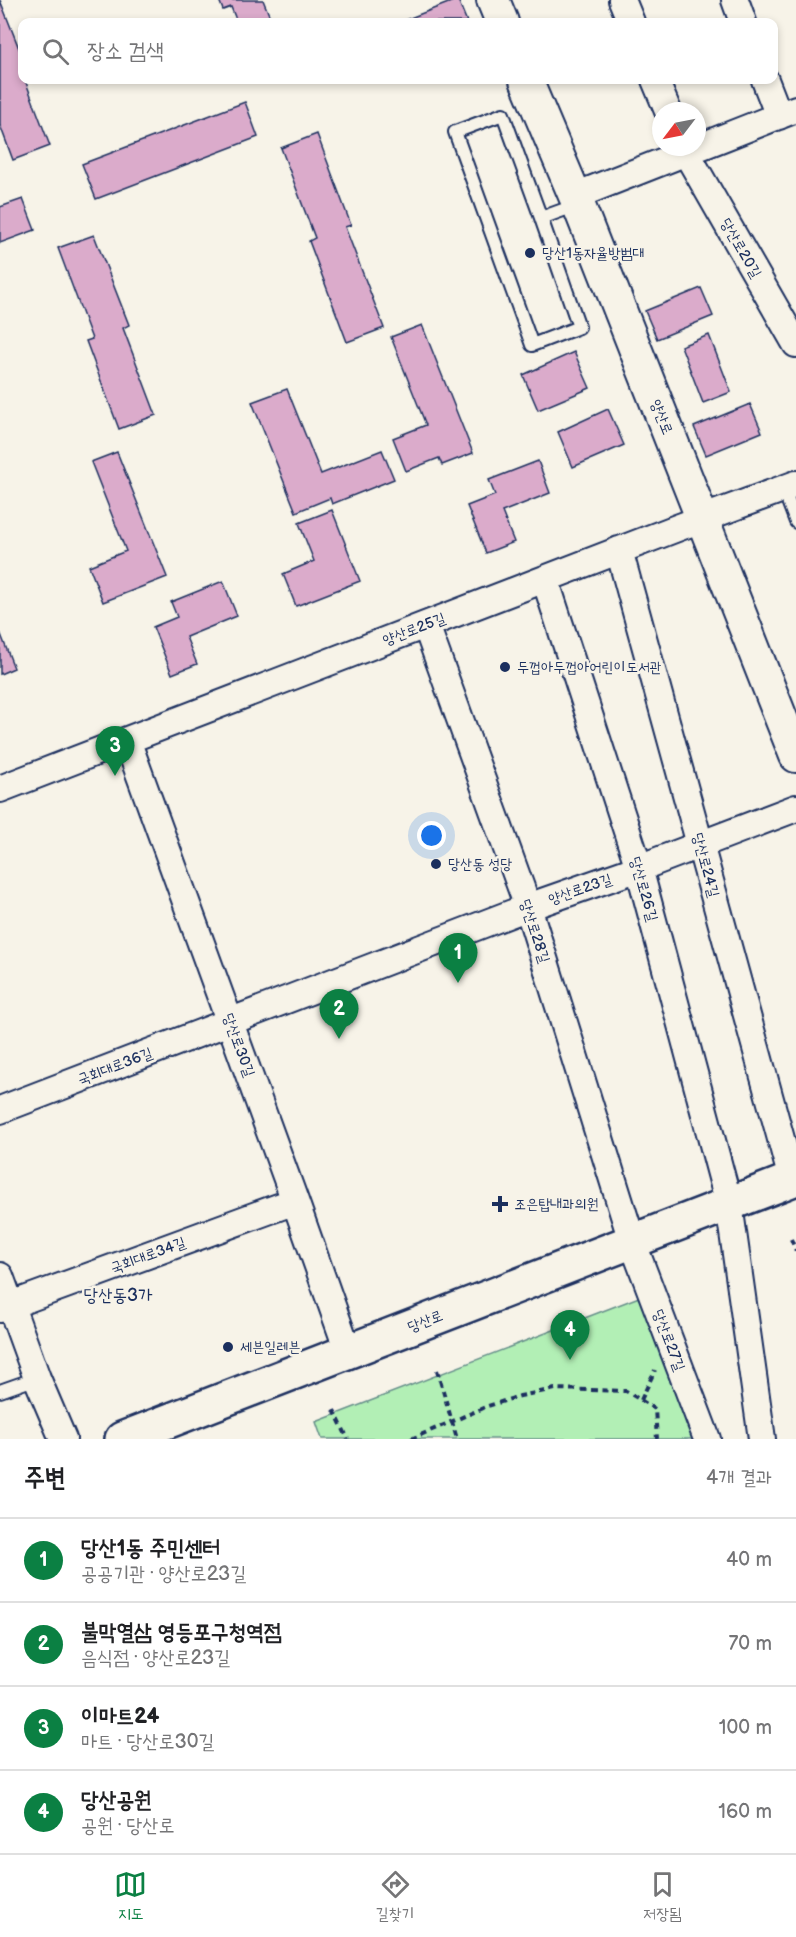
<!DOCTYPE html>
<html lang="ko">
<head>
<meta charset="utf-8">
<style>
	:root { --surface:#fff; --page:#f6f6f6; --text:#202124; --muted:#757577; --line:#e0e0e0; --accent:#0b8043 }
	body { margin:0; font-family:"Balsamiq Sans","Poor Story",sans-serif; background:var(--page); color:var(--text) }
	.compass { position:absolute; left:652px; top:102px; width:54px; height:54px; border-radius:50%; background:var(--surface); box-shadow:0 3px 9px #0003; rotate:238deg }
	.you { position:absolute; left:432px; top:836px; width:21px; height:21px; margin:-15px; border:4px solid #fff; border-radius:50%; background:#1a73e8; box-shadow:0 0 0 9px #1a73e833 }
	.badge { display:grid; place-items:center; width:39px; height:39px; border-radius:50%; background:var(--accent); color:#fff; font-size:20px; font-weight:700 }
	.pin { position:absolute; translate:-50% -50px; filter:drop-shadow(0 2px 3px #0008) }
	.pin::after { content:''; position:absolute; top:32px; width:21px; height:18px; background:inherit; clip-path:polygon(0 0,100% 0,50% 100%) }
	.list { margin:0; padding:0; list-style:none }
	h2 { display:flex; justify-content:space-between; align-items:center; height:78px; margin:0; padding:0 24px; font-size:26px }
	h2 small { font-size:20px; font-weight:400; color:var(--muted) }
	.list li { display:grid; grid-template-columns:39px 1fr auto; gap:18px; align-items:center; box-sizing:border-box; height:84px; padding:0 24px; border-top:2px solid var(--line) }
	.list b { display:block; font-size:22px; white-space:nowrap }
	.list p { margin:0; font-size:20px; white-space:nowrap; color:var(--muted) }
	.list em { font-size:20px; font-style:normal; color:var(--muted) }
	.icon { flex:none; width:33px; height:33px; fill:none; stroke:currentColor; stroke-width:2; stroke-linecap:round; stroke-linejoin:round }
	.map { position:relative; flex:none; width:796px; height:1439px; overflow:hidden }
	.search { position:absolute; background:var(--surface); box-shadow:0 3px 9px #0003; left:18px; right:18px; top:18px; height:66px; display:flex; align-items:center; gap:15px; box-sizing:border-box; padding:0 21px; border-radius:12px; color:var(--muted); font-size:22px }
	.sheet { height:414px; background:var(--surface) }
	nav { display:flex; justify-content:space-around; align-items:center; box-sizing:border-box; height:84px; border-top:2px solid var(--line); background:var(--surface); font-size:16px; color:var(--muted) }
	nav a { display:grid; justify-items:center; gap:3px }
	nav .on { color:var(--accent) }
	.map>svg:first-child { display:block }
	.green { fill:#b2efb5; stroke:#668f8a; stroke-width:1.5 }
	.building { fill:#dbabcb; stroke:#1b2f5e; stroke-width:1.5 }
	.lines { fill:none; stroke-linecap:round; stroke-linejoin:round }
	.service-casing { stroke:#1b2f5e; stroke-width:16 }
	.minor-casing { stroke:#1b2f5e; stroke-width:30 }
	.tertiary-casing { stroke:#1b2f5e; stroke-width:36 }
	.secondary-casing { stroke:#1b2f5e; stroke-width:38 }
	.path { stroke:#1b2f5e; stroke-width:4; stroke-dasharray:6 4.5; stroke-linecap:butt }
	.service { stroke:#f7f3e8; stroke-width:12 }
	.minor { stroke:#f7f3e8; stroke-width:26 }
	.tertiary { stroke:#f7f3e8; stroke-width:32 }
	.secondary { stroke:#f7f3e8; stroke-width:33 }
	.poi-dot { fill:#1b2f5e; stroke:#f7f3e8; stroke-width:2 }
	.labels { text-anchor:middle; stroke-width:5; stroke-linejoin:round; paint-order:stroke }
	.street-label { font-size:15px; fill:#1b2f5e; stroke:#f7f3e8 }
	.poi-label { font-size:15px; fill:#1b2f5e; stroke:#f7f3e8; text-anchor:start }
	.quarter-label { font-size:18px; fill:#1b2f5e; stroke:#f7f3e8 }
</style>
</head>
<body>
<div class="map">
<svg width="796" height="1439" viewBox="0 0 796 1439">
	<rect width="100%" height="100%" fill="#f7f3e8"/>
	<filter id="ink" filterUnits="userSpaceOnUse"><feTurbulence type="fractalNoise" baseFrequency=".0167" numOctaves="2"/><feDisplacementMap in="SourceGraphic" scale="12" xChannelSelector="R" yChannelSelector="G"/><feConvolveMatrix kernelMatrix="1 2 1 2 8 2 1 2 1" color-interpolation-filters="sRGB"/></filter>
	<g filter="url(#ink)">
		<path class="green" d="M639,1297L694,1439H322L316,1422Z"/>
		<path class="building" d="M0,0L22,56V80H25L50,146L13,160L0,125Z
			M219,0H263L272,22H237L231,7L223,10Z
			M458,0L467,22H400L456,0Z
			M245,102L258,137L96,199L82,164Z
			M317,134L351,225L345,227L384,328L347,342L309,241L315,238L281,148Z
			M23,199L35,230L0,243V207Z
			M94,235L129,325L123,328L156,415L119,429L86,341L92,339L58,248Z
			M701,288L713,316L657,339L645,311Z
			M422,325L473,453L442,465L439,458L406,471L393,438L426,425L391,337Z
			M709,335L731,392L703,403L681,346Z
			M574,352L590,388L538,410L523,375Z
			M287,389L321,474L382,450L394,479L332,504L330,498L296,512L252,402Z
			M750,404L762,432L706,455L694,427Z
			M608,409L624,445L573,467L558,432Z
			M117,452L167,577L103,602L89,566L126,551L91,462Z
			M538,461L550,493L502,512L514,542L486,553L467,506L495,495L489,480Z
			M332,510L360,581L296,606L283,574L314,561L299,523Z
			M223,581L237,616L186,637L197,664L172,674L153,627L177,617L171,602Z
			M0,632L14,668L0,674Z"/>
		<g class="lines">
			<defs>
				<path id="service" d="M541,218L579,327L532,345L455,132L503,114L541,218L577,205
					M783,488L796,522
					M0,1391L37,1378"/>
				<path id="minor" d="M622,0L631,22
					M735,0L743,22
					M655,80L668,111
					M765,80L779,116
					M683,147L796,344
					M575,196L796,109
					M619,550L792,1179
					M545,579L639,868L729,1204L762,1439
					M426,625L528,907L632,1241L707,1439
					M127,740L295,1201L348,1351
					M0,789L677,528L796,484
					M0,1110L528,907L639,868L796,808
					M0,1276L37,1378L63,1439
					M0,1309L295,1201"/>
				<path id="tertiary" d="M493,0L502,22
					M526,80L575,196L796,756"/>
				<path id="secondary" d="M122,1439L796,1178"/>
			</defs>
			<use href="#service" class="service-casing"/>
			<use href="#minor" class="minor-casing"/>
			<use href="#tertiary" class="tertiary-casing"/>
			<use href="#secondary" class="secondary-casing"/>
			<path class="path" d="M791,1239L796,1251
				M437,1370L457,1439
				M641,1400L655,1370
				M334,1410L348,1439
				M411,1439L488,1406L520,1396L555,1389L626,1391L655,1409L657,1439"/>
			<use href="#service" class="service"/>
			<use href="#minor" class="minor"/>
			<use href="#tertiary" class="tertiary"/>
			<use href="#secondary" class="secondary"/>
		</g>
	</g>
	<g class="poi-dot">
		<circle cx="530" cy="253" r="6"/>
		<circle cx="505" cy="667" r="6"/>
		<circle cx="436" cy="864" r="6"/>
		<path d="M497 1195h6v6h6v6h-6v6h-6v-6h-6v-6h6z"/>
		<circle cx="228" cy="1347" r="6"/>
	</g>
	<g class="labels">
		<g class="street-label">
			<text transform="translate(741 248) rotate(60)" y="5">당산로20길</text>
			<text transform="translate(662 417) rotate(68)" y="5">양산로</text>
			<text transform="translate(414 629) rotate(-21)" y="5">양산로25길</text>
			<text transform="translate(706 865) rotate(75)" y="5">당산로24길</text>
			<text transform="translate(580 889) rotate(-19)" y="5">양산로23길</text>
			<text transform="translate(644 889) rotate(74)" y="5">당산로26길</text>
			<text transform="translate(535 931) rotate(72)" y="5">당산로28길</text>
			<text transform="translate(239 1045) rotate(70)" y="5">당산로30길</text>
			<text transform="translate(115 1066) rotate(-21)" y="5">국회대로36길</text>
			<text transform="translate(148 1255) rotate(-20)" y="5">국회대로34길</text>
			<text transform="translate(425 1321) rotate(-21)" y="5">당산로</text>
			<text transform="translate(669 1340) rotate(69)" y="5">당산로27길</text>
		</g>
		<g class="poi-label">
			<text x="542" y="258">당산1동자율방범대</text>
			<text x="517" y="672">두껍아두껍아어린이도서관</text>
			<text x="448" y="869">당산동 성당</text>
			<text x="514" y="1209">조은탑내과의원</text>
			<text x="240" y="1352">세븐일레븐</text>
		</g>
		<g class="quarter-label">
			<text x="118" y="1301">당산동3가</text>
		</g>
	</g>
</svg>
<svg class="compass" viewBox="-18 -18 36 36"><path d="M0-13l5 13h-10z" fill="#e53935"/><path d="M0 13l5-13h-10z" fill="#757577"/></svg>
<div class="you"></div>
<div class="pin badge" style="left:458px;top:983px">1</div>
<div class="pin badge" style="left:339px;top:1039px">2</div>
<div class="pin badge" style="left:115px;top:776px">3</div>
<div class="pin badge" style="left:570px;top:1360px">4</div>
<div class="search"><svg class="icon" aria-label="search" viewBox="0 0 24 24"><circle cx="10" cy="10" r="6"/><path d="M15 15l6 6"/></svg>장소 검색</div>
</div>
<section class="sheet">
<h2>주변<small>4개 결과</small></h2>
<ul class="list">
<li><span class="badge">1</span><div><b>당산1동 주민센터</b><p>공공기관 · 양산로23길</p></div><em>40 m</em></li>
<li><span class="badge">2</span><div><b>불막열삼 영등포구청역점</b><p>음식점 · 양산로23길</p></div><em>70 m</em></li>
<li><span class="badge">3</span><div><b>이마트24</b><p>마트 · 당산로30길</p></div><em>100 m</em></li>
<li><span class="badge">4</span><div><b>당산공원</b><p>공원 · 당산로</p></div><em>160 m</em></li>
</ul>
</section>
<nav>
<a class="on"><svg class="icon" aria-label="map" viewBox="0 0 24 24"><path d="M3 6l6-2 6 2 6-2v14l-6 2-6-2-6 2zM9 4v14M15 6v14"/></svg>지도</a>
<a><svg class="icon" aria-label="directions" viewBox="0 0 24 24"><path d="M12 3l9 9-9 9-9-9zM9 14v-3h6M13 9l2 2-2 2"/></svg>길찾기</a>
<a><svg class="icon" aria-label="saved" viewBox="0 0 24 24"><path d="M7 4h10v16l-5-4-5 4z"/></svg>저장됨</a>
</nav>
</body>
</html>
